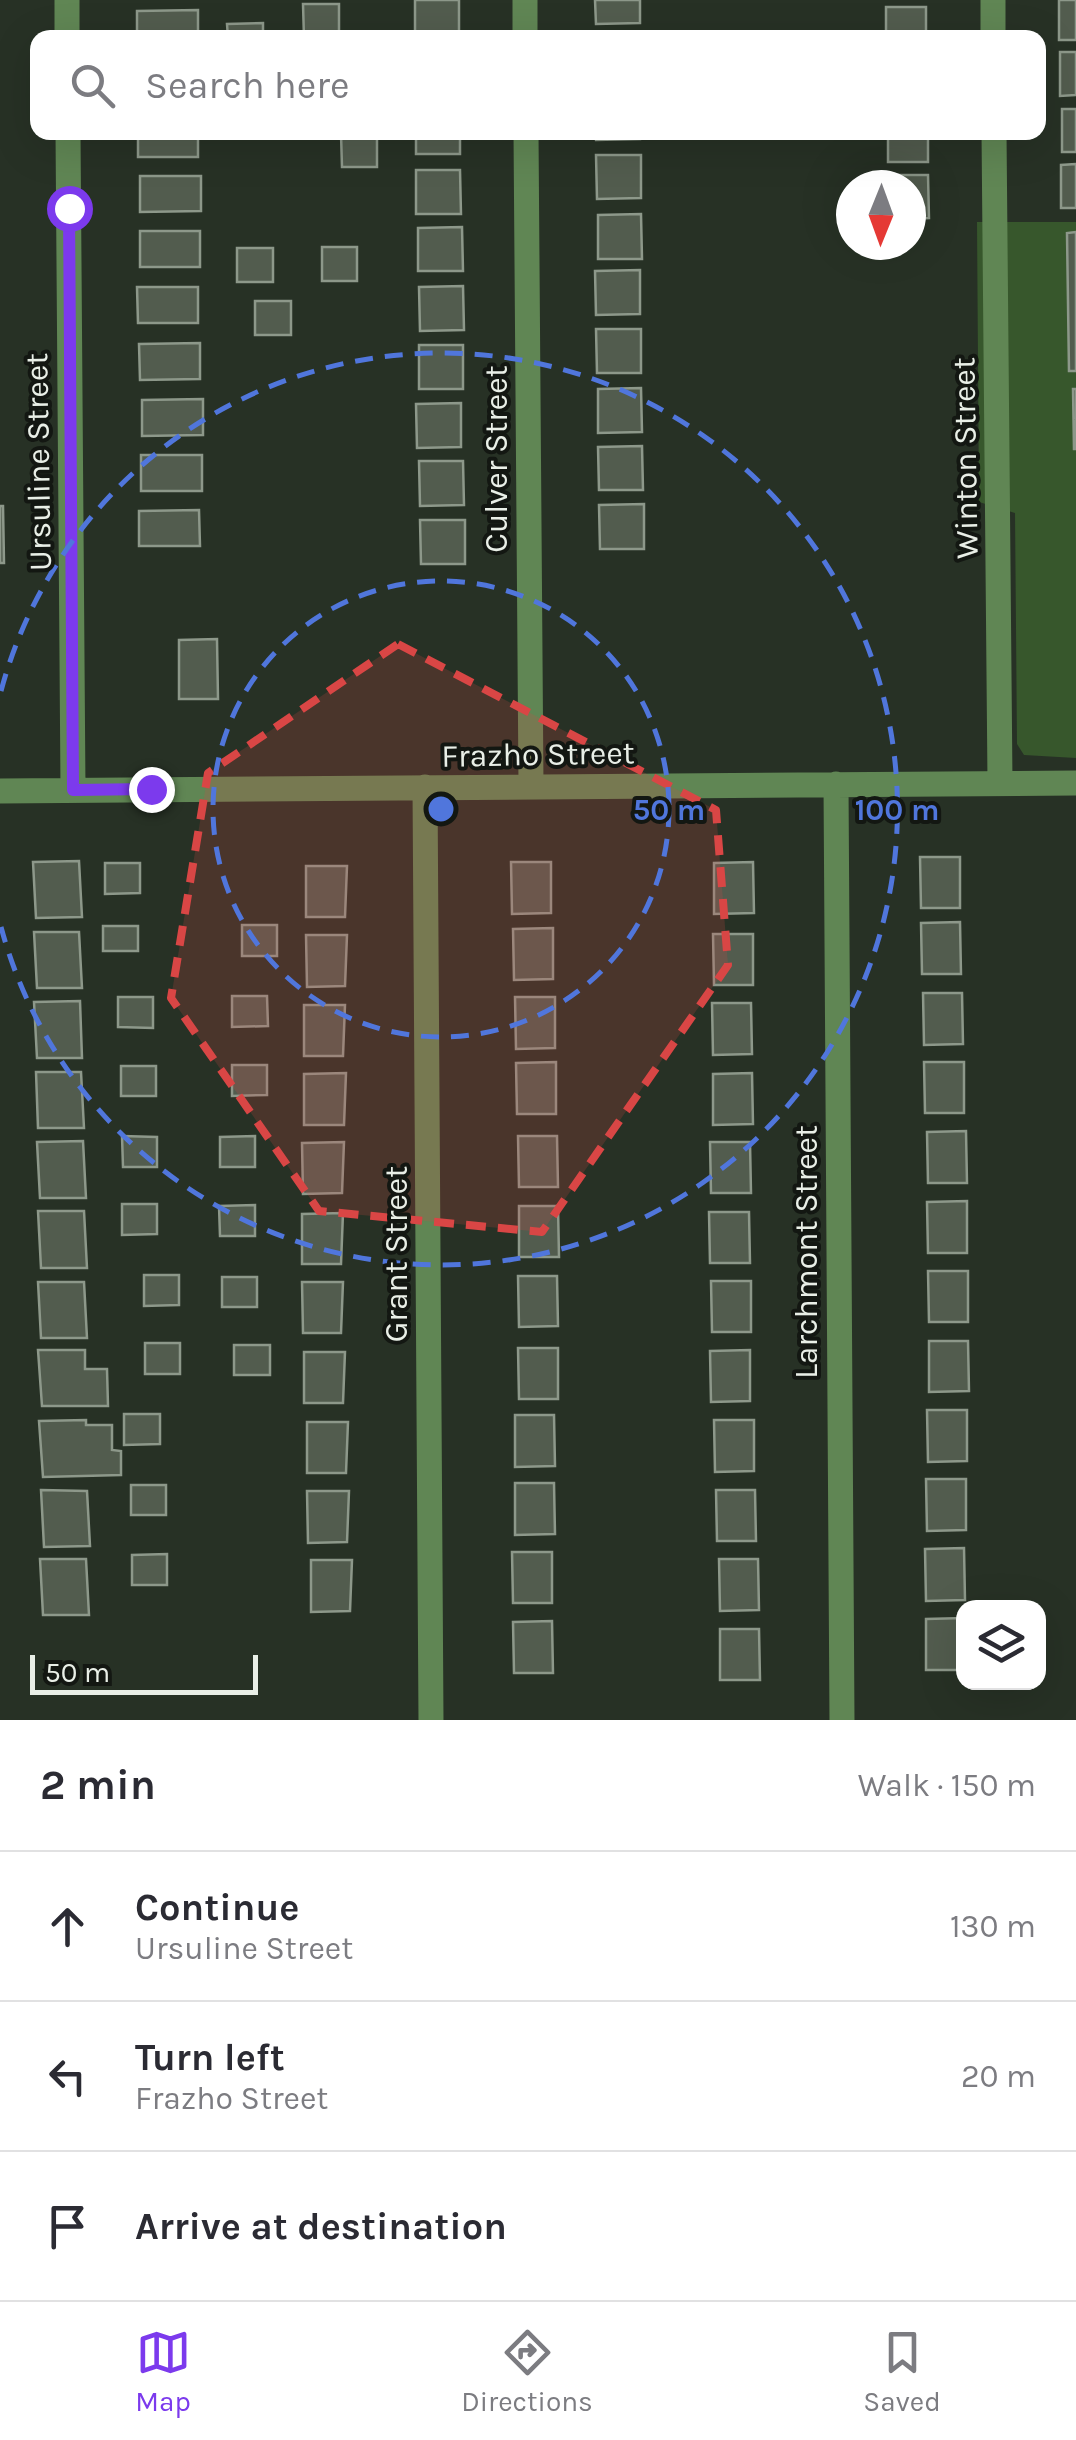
<!DOCTYPE html>
<html lang="en">
<head>
<meta charset="utf-8">
<style>
	:root { --surface:#fff; --page:#f7f7f7; --text:#2b2b33; --muted:#7c7c81; --line:#e1e1e2; --accent:#7c3aed }
	body { margin:0; font-family:Karla,sans-serif; background:var(--page); color:var(--text) }
	.controls { position:absolute; right:30px; bottom:30px; display:grid; overflow:hidden; border-radius:20px; box-shadow:0 10px 40px #0002 }
	.controls button { width:90px; height:90px; display:grid; place-items:center; padding:0; border:0; border-bottom:2px solid var(--line); background:var(--surface); color:var(--text); font:50px sans-serif }
	.compass { position:absolute; left:836px; top:170px; width:90px; height:90px; border-radius:50%; background:var(--surface); box-shadow:0 10px 40px #0002; rotate:181deg }
	.scale { position:absolute; left:30px; bottom:25px; width:228px; box-sizing:border-box; padding-left:10px; border:5px solid #e9efe7; border-top:0; font-size:28px; line-height:35px; white-space:nowrap; color:#e9efe7; -webkit-text-stroke:8px #131712; paint-order:stroke }
	.stop { position:absolute; width:30px; height:30px; margin:-22px; border:8px solid #7c3aed; border-radius:50%; background:#fff }
	.stop.end { background:#7c3aed; border-color:#fff; box-shadow:0 2px 10px #0008 }
	.list { margin:0; padding:0; list-style:none }
	h2 { display:flex; justify-content:space-between; align-items:center; height:130px; margin:0; padding:0 40px; font-size:42px }
	h2 small { font-size:32px; font-weight:400; color:var(--muted) }
	.list li { display:grid; grid-template-columns:65px 1fr auto; gap:30px; align-items:center; box-sizing:border-box; height:150px; padding:0 40px; border-top:2px solid var(--line) }
	.list b { display:block; font-size:38px; white-space:nowrap }
	.list p { margin:0; font-size:32px; white-space:nowrap; color:var(--muted) }
	.list em { font-size:32px; font-style:normal; color:var(--muted) }
	.icon { flex:none; width:55px; height:55px; fill:none; stroke:currentColor; stroke-width:2; stroke-linecap:round; stroke-linejoin:round }
	.map { position:relative; flex:none; width:1076px; height:1720px; overflow:hidden }
	.search { position:absolute; background:var(--surface); box-shadow:0 10px 40px #0002; left:30px; right:30px; top:30px; height:110px; display:flex; align-items:center; gap:25px; box-sizing:border-box; padding:0 35px; border-radius:20px; color:var(--muted); font-size:38px }
	.sheet { height:580px; background:var(--surface) }
	nav { display:flex; justify-content:space-around; align-items:center; box-sizing:border-box; height:140px; border-top:2px solid var(--line); background:var(--surface); font-size:28px; color:var(--muted) }
	nav a { display:grid; justify-items:center; gap:5px }
	nav .on { color:var(--accent) }
	.map>svg:first-child { display:block }
	.green { fill:#37572c }
	.building { fill:#525c4e; stroke:#8d988a; stroke-width:2.5 }
	.lines { fill:none; stroke-linecap:round; stroke-linejoin:round }
	.minor { stroke:#608654; stroke-width:25 }
	.route { stroke:#7c3aed; stroke-width:12 }
	.marked { fill:#d94645; fill-opacity:0.2; stroke:#d94645; stroke-width:8; stroke-dasharray:20 12; stroke-linejoin:round }
	.ring { fill:none; stroke:#5076dc; stroke-width:5; stroke-dasharray:18 12 }
	.labels { text-anchor:middle; stroke-width:8; stroke-linejoin:round; paint-order:stroke }
	.street-label { font-size:32px; fill:#e9efe7; stroke:#131712 }
	.centre { fill:#5076dc; stroke:#131712; stroke-width:5 }
	.ring-label { font-size:30px; text-anchor:middle; font-weight:bold; fill:#5076dc; stroke:#131712; stroke-width:8; stroke-linejoin:round; paint-order:stroke }
</style>
</head>
<body>
<div class="map">
<svg width="1076" height="1720" viewBox="0 0 1076 1720">
	<rect width="100%" height="100%" fill="#273125"/>
	<path class="green" d="M977,222H1076V758L1024,755L1017,744L1015,513L979,502Z"/>
	<path class="building" d="M415,0H459V36L415,37Z
		M595,0H640V23L596,24Z
		M1059,0H1076V40H1059Z
		M303,4H339V38H304Z
		M886,7H926V38H886Z
		M198,10V38H137V11Z
		M263,23V38H228L227,24Z
		M1060,52H1076V95L1060,96Z
		M1062,109H1076V152H1062Z
		M138,132H198V157H138Z
		M416,132H460V154H416Z
		M595,132H640V139L596,140Z
		M888,132H928V162H888Z
		M377,133V167H342L341,134Z
		M596,155H641V198L597,199Z
		M1076,164V208H1061V165Z
		M416,170H460L461,214H416Z
		M889,175H928L929,218L911,219V185H889Z
		M140,176H201V211L140,212Z
		M641,214L642,259H598V215Z
		M462,227L463,271H418V228Z
		M140,231H200V267H140Z
		M1076,232V371H1069L1067,233Z
		M322,247H357V281H322Z
		M237,248H273V282H237Z
		M640,270V314L596,315L595,271Z
		M463,286L464,330L420,331L419,287Z
		M137,287H198V323H138Z
		M255,301H291V335H255Z
		M596,329H641V373H597Z
		M200,343V379L140,380L139,344Z
		M419,345H463V389H419Z
		M641,388L642,432L598,433V389Z
		M1073,389H1076V449H1074Z
		M203,399V435L142,436V400Z
		M461,403V447L417,448L416,404Z
		M642,446L643,490H599L598,447Z
		M141,455H202V491H141Z
		M419,461H463L464,505L420,506Z
		M644,504V549H600L599,505Z
		M0,506H3L4,563H0Z
		M199,510L200,546H139V511Z
		M420,520H465V564H421Z
		M217,639L218,699H179V640Z
		M920,857H960V908H921Z
		M79,861L82,917L36,918L33,862Z
		M511,862H551V913L512,914Z
		M753,862L754,913L714,914V863Z
		M105,863H140V893L105,894Z
		M306,866H347L345,917H306Z
		M960,922L961,974H922L921,923Z
		M242,925H277V956H242Z
		M103,926H138V951H103Z
		M553,928V979L514,980L513,929Z
		M34,932H79L82,988H37Z
		M713,934H753V985H714Z
		M306,935H347L345,986L307,987Z
		M923,993H962L963,1044L924,1045Z
		M232,996H267L268,1026L232,1027Z
		M118,997H153V1028L118,1027Z
		M515,997H555V1048L516,1049Z
		M80,1001L82,1058H37L34,1002Z
		M712,1003H751L752,1054L713,1055Z
		M304,1005H345L343,1056H304Z
		M556,1062V1114H517L516,1063Z
		M924,1062H964V1113H925Z
		M232,1065H267V1095L232,1096Z
		M121,1066H156V1096H121Z
		M36,1072H81L84,1128H38Z
		M346,1073L344,1125H304V1074Z
		M752,1073L753,1124L713,1125V1074Z
		M966,1131L967,1183H928L927,1132Z
		M122,1136L157,1137V1167H123Z
		M255,1136V1167H220V1137Z
		M518,1136H557L558,1187H519Z
		M83,1141L86,1198H40L37,1142Z
		M344,1142L342,1193L303,1194L302,1143Z
		M710,1142H750L751,1193H711Z
		M967,1201V1253H928L927,1202Z
		M122,1204H157V1234L122,1235Z
		M255,1205V1236H220L219,1206Z
		M519,1206H558L559,1257H519Z
		M38,1211H84L87,1268H41Z
		M709,1212H749L750,1263H710Z
		M343,1213L341,1264H302V1214Z
		M928,1271H968V1322H929Z
		M144,1275H179V1305L144,1306Z
		M518,1276H557L558,1326L519,1327Z
		M222,1277H257V1307H222Z
		M711,1281H751V1332H712Z
		M38,1282H84L87,1338H41Z
		M302,1282H343L341,1333H303Z
		M929,1341H968L969,1391L929,1392Z
		M145,1343H180V1374H145Z
		M234,1345H270V1375H234Z
		M518,1348H558V1399H519Z
		M38,1350H85V1369H107L108,1406H42Z
		M750,1350V1401L711,1402L710,1351Z
		M304,1352H345L343,1403H304Z
		M927,1410H967V1461L928,1462Z
		M124,1414H160V1444L124,1445Z
		M515,1415H554L555,1466L515,1467Z
		M86,1420V1425H112V1450L121,1451V1475L43,1477L39,1421Z
		M714,1420H754V1471L715,1472Z
		M307,1422H348L346,1473H307Z
		M926,1479H966V1530L927,1531Z
		M515,1483H554L555,1534L515,1535Z
		M131,1485H166V1515H131Z
		M41,1490L87,1491L90,1546L44,1547Z
		M716,1490H755L756,1541H717Z
		M307,1491H349L347,1542L308,1543Z
		M964,1548L965,1600L926,1601L925,1549Z
		M512,1552H552V1603H513Z
		M167,1554V1585H132V1555Z
		M40,1559H86L89,1615H43Z
		M719,1559H758L759,1610L720,1611Z
		M311,1560H352L350,1611L311,1612Z
		M964,1618V1670H926V1619Z
		M552,1621L553,1673H514L513,1622Z
		M720,1629H759L760,1680H720Z"/>
	<g class="lines">
		<path class="minor" d="M67,0V38
			M525,0V38
			M993,0V38
			M68,132L73,790
			M526,132L531,786
			M994,132L1000,783
			M836,784L842,1720
			M425,787L431,1720
			M0,791L1076,783"/>
	</g>
	<g class="lines">
		<path class="route" d="M69,208L73,790L151,789"/>
	</g>
	<path class="marked" d="M398,644L716,810L728,965L542,1232L319,1211L171,998L208,773Z"/>
	<g class="ring">
		<circle cx="441" cy="809" r="228"/>
		<path d="M1 691A456 456 0 1 1 1 927"/>
	</g>
	<g class="labels">
		<g class="street-label">
			<text transform="translate(965 458) rotate(-91)" y="11">Winton Street</text>
			<text transform="translate(496 459) rotate(-90)" y="11">Culver Street</text>
			<text transform="translate(38 462) rotate(-91)" y="11">Ursuline Street</text>
			<text transform="translate(538 754) rotate(-1)" y="11">Frazho Street</text>
			<text transform="translate(806 1252) rotate(-90)" y="11">Larchmont Street</text>
			<text transform="translate(396 1254) rotate(-90)" y="11">Grant Street</text>
		</g>
	</g>
	<circle cx="441" cy="809" r="15" class="centre"/>
	<g class="ring-label">
		<text x="669" y="820">50 m</text>
		<text x="897" y="820">100 m</text>
	</g>
</svg>
<div class="controls">
<button><svg class="icon" aria-label="layers" viewBox="0 0 24 24"><path d="M12 4l9 5-9 5-9-5zM3 14l9 5 9-5"/></svg></button>
</div>
<svg class="compass" viewBox="-18 -18 36 36"><path d="M0-13l5 13h-10z" fill="#e53935"/><path d="M0 13l5-13h-10z" fill="#7c7c81"/></svg>
<div class="scale">50 m</div>
<div class="stop" style="left:69px;top:208px"></div>
<div class="stop end" style="left:151px;top:789px"></div>
<div class="search"><svg class="icon" aria-label="search" viewBox="0 0 24 24"><circle cx="10" cy="10" r="6"/><path d="M15 15l6 6"/></svg>Search here</div>
</div>
<section class="sheet">
<h2>2 min<small>Walk · 150 m</small></h2>
<ul class="list">
<li><svg class="icon" aria-label="ahead" viewBox="0 0 24 24"><path d="M12 20V5M6 11l6-6 6 6"/></svg><div><b>Continue</b><p>Ursuline Street</p></div><em>130 m</em></li>
<li><svg class="icon" aria-label="left" viewBox="0 0 24 24"><path d="M17 20v-9H6M10 6l-5 5 5 5"/></svg><div><b>Turn left</b><p>Frazho Street</p></div><em>20 m</em></li>
<li><svg class="icon" aria-label="arrive" viewBox="0 0 24 24"><path d="M6 21V4h12l-3 4 3 4H6"/></svg><div><b>Arrive at destination</b></div></li>
</ul>
</section>
<nav>
<a class="on"><svg class="icon" aria-label="map" viewBox="0 0 24 24"><path d="M3 6l6-2 6 2 6-2v14l-6 2-6-2-6 2zM9 4v14M15 6v14"/></svg>Map</a>
<a><svg class="icon" aria-label="directions" viewBox="0 0 24 24"><path d="M12 3l9 9-9 9-9-9zM9 14v-3h6M13 9l2 2-2 2"/></svg>Directions</a>
<a><svg class="icon" aria-label="saved" viewBox="0 0 24 24"><path d="M7 4h10v16l-5-4-5 4z"/></svg>Saved</a>
</nav>
</body>
</html>
